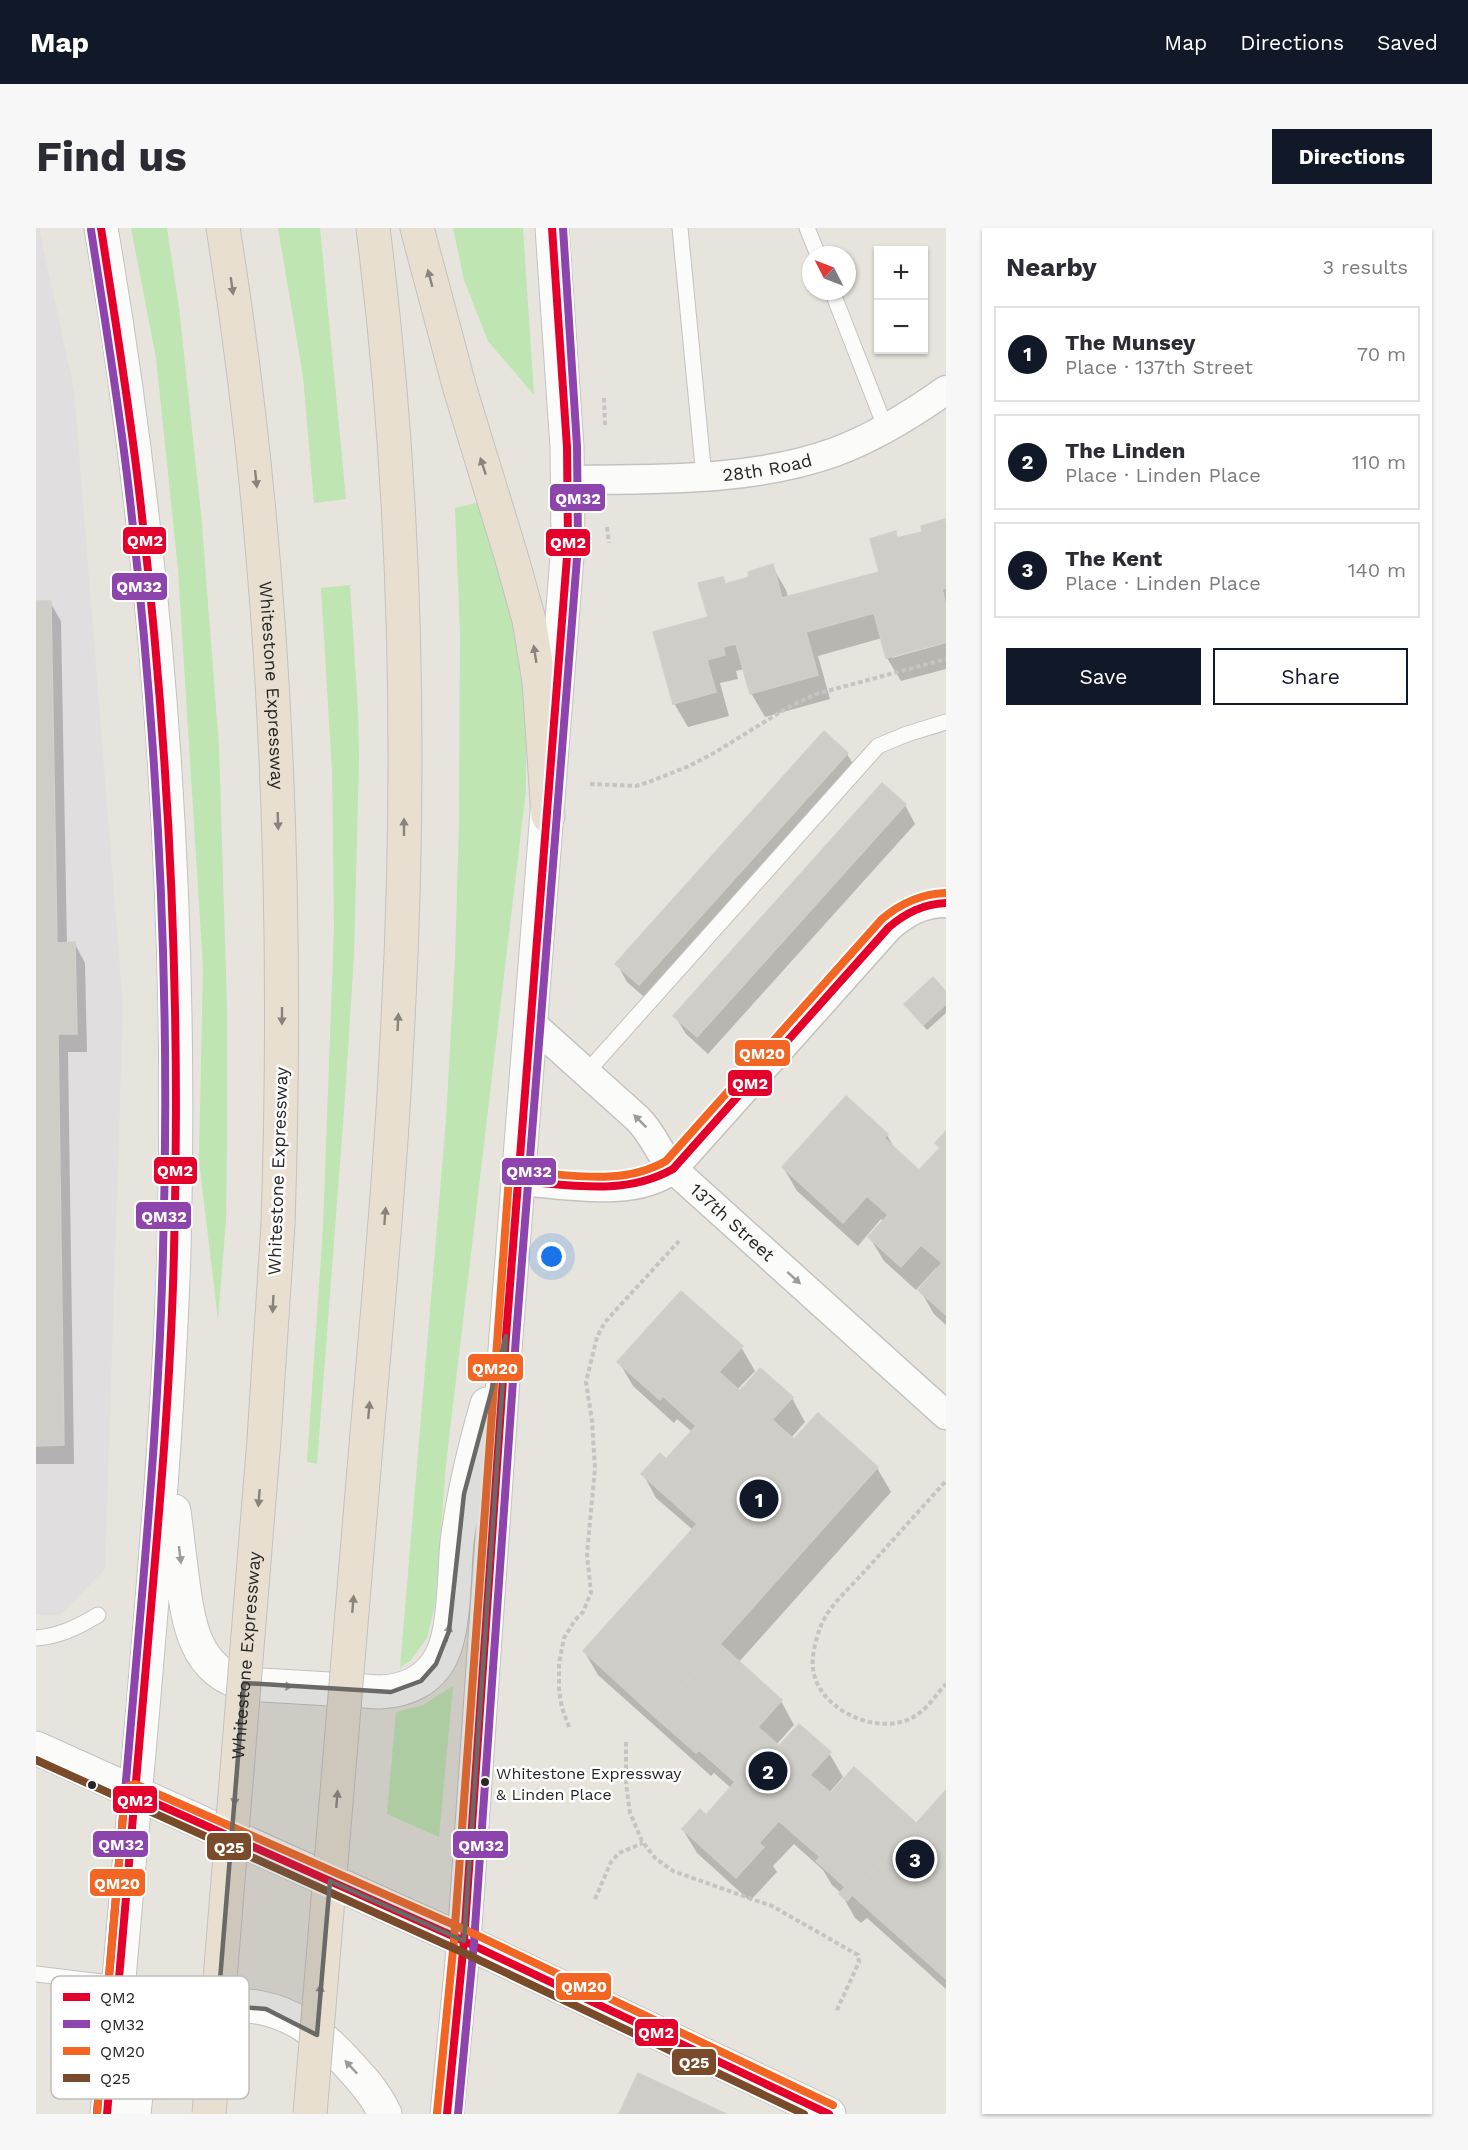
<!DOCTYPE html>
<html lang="en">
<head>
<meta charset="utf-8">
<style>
	:root { --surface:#fff; --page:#f7f7f7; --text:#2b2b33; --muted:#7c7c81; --line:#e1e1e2; --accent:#111827 }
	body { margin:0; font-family:"Work Sans",sans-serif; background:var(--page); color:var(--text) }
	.controls { position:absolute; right:18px; top:18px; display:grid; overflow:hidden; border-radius:0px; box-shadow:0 2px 4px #0004 }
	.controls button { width:54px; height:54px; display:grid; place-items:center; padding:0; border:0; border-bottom:2px solid var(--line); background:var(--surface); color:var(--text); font:30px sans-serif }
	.compass { position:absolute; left:766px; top:18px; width:54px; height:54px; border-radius:50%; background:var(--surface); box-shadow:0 2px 4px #0004; rotate:312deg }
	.you { position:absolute; left:516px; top:1029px; width:21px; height:21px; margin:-15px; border:4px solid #fff; border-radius:50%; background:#1a73e8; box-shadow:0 0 0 9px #1a73e833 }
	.badge { display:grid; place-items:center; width:39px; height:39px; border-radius:50%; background:var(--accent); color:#fff; font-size:20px; font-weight:700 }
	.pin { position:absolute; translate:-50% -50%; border:3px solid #fff; box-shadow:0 2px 6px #0006 }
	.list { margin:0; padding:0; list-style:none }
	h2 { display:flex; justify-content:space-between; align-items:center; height:78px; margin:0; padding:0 24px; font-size:26px }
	h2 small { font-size:20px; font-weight:400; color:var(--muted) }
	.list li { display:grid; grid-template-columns:39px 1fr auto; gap:18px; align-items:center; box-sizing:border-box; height:96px; margin:0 12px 12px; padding:0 12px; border:2px solid var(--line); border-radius:0px }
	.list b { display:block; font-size:22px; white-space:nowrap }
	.list p { margin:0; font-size:20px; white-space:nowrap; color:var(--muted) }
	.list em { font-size:20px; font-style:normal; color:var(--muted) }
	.actions { display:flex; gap:12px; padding:18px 24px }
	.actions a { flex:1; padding:14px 0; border:2px solid var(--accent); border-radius:0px; text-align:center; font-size:21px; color:var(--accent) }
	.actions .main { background:var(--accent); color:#fff }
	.map { position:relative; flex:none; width:910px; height:1886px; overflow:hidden; border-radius:0px }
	header { display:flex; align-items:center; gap:36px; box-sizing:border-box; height:84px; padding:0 30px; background:var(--accent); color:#fff }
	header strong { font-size:28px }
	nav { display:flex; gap:33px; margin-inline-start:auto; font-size:21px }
	.intro { display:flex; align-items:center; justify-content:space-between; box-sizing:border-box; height:144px; padding:0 36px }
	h1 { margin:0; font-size:42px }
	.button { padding:15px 27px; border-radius:0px; background:var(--accent); color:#fff; font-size:21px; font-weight:700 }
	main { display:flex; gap:36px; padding:0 36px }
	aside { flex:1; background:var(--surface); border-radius:0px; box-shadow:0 2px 4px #0004 }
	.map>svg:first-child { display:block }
	.industrial { fill:#e1dedf }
	.green { fill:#bee5b2 }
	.shadow { fill:#0003 }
	.building { fill:#cfcdc7; stroke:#d1cfc8; stroke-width:1.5 }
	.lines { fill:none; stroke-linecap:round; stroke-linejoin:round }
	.lane-casing { stroke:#c3c2c2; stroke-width:17 }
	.street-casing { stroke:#c3c2c2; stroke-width:31 }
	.secondary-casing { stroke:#c3c2c2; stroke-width:35 }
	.highway-casing { stroke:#c3c2bf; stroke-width:35 }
	.path { stroke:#c4c4c3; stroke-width:4; stroke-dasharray:4.5 3; stroke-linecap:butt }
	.lane { stroke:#fbfbfa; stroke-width:15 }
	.street { stroke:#fbfbfa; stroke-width:28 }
	.secondary { stroke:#fbfbfa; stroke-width:33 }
	.highway { stroke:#e8dfd1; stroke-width:33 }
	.highway-bridge-casing { stroke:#c3c2bf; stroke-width:35; stroke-linecap:butt }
	.highway-bridge { stroke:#e8dfd1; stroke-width:33 }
	.bus-1-casing { stroke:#fff; stroke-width:12 }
	.bus-2-casing { stroke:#fff; stroke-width:12 }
	.bus-3-casing { stroke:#fff; stroke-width:12 }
	.bus-4-casing { stroke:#fff; stroke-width:12 }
	.bus-1 { stroke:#e4002b; stroke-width:8 }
	.bus-2 { stroke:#8e44ad; stroke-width:8 }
	.bus-3 { stroke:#f26522; stroke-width:8 }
	.bus-4 { stroke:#7a4b2a; stroke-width:8 }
	.oneway { fill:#88837c }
	.oneway2 { fill:#9c9c9b }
	.marked { fill:#6a6966; fill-opacity:0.2; stroke:#6a6966; stroke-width:4.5; stroke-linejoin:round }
	.bus-dot { fill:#272727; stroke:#fff; stroke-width:2 }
	.labels { text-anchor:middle; stroke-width:5; stroke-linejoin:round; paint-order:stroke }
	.bus-label { font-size:16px; fill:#272727; stroke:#fff; text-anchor:start }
	.street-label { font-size:18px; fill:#272727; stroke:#fff }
	.key { fill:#fff; stroke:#bebebe; stroke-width:1.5 }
	.key-label { font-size:16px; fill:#272727 }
	.line-badge { stroke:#fff; stroke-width:2 }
	.badge-label { font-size:16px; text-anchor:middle; font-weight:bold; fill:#fff }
</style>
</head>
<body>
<header>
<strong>Map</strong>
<nav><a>Map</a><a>Directions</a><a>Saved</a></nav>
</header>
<div class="intro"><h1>Find us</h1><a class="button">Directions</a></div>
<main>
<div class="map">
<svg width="910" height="1886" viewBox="0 0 910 1886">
	<rect width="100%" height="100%" fill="#e6e4dc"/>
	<path class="industrial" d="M0,0H3L38,162L87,779L69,1341L24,1387H0Z"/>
	<path class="green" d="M95,0H131L143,80L165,285L183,519L191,778V914L190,992L182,1092L163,932L167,739L142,341L120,130Z
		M242,0H284L310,271L278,275L267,148Z
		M417,0H487L498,167L452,113L428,52Z
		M441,275L477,381L490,481V562L410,1236L399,1377L391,1410L375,1432L364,1440L410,892L419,732L423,596L424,405L419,280Z
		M314,357L322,483L323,531L318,728L308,883L281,1236L271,1234L287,1000L298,699L296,543L285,360Z
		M417,1458L403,1609L351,1586L360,1484L387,1477Z"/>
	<path class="shadow" d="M908,293L910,296V412L856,427V430L910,415V441L865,453L851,430L846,410L782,428L794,471L729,489L715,465L708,441L700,443L702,451L684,455L693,488L652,499L638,475L674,390L687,350L690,357L715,350L736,338L750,362L752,370L845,345L859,305L863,311L888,305Z
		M0,374H14L25,393L31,716H39L49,735L51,824H32L38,1236H0Z
		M811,526L822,544L615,775L591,754L581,736Z
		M869,577L879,596L672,826L650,806L639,788Z
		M910,766V785L891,802L869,776Z
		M910,905V1097L898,1086L884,1062L902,1042L900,1040L880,1062L848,1033L834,1010L848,994L845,991L822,1018L761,963L747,939L851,907L860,923L883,944L904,921L901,915Z
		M705,1119L719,1143L701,1162L704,1165L756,1170L769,1194L755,1210L758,1213L782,1187L841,1240L855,1264L702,1435L745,1473L758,1497L740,1517L743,1520L793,1525L807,1549L793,1565L795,1567L819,1541L880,1597L910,1564V1761L831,1690L825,1695L819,1690L805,1665L796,1657L787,1642L758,1616L737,1638L741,1644L714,1673L661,1625L647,1602L670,1589L695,1560L678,1545L675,1548L562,1447L548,1423L657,1302L620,1270L607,1246L630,1233L656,1204L641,1191L638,1195L597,1158L583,1134Z"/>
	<path class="building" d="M909,291L910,360L906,361L910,378V414L850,430L838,385L770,404L782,447L714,466L700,416L687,419L689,427L671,432L680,464L637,476L617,404L672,389L662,355L687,349L689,356L713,349L712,344L737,336L746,370L843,344L834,311L860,303L861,310L886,304L885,298Z
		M0,373H15L21,715L39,714L41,806H22L28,1217L0,1218Z
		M788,503L812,525L603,757L579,736Z
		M846,555L870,576L661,809L637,788Z
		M897,749L910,764V776L887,797L868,776Z
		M810,868L852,906L848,910L883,942L904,920L899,915L910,903V1087L882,1062L906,1035L885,1017L865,1039L832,1009L852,987L831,968L807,995L746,939Z
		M645,1063L707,1118L683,1144L704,1163L724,1140L757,1169L736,1192L758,1211L782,1185L842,1239L619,1489L547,1423L661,1296L605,1246L624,1225L630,1231L660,1198L627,1168L624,1172L581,1134Z
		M684,1416L746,1472L722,1499L743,1518L763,1496L795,1524L774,1547L795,1565L818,1539L880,1595L811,1673L803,1666L809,1659L780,1633L784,1629L743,1593L723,1615L728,1619L700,1650L646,1601L664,1581L670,1587L699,1554L663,1522L660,1525L619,1489Z
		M910,1562V1751L816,1667Z
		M602,1845L690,1886H583Z"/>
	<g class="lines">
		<defs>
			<path id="lane" d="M644,0L668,249
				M771,0L782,27
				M796,63L850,201
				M550,845L842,518L871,506L910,494
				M0,1410C24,1408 42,1399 62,1387
				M0,1746L82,1756"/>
			<g id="street">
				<path id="s1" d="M532,252C619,251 716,254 799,224C839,209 875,187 910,162"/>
				<path id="s2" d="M494,794L602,891C617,906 623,925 637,941L910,1187"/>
				<path d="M483,953C530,956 597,971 637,941L853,699C870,684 887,675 910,675"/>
			</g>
			<path id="secondary" d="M65,0C123,337 147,681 138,1023C133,1175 120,1327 107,1479C95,1614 83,1750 71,1886
				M138,1283C141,1304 143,1326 146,1347C152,1393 158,1445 211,1456L344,1464C371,1463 394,1452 406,1427C419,1400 418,1345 421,1314C427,1267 438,1221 451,1176
				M0,1520L428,1713L793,1886
				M98,1886C100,1864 103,1844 113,1824C144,1769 217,1766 266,1796C284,1807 300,1822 314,1838C328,1853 341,1868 349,1886
				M411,1886L428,1713L470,1108L532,316L531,219L516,0"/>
			<g id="highway">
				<path id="s3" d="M187,0C240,329 253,664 242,996"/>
				<path d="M381,0L424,161L476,331L493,392L503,453L512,588"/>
				<path d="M328,1241C340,1098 354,954 361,811C376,542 371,268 337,0"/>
			</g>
		</defs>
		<use href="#lane" class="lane-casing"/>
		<use href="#street" class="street-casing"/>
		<use href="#secondary" class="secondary-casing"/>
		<use href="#highway" class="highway-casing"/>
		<path class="path" d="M568,170L569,197
			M571,299L573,315
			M554,556L600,558L613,554L653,538L678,525L751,480L780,466L910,431
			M909,1254C882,1284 856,1313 829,1343C814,1360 792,1378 784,1400C780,1411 775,1430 777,1441C782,1483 847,1512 882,1486C893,1479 901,1465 910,1456
			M533,1499L526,1480L523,1463V1435L528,1410L539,1392L547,1384L555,1365L551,1326L559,1240L556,1193L550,1154L561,1109L569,1094L643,1013
			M590,1514V1555L594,1585L606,1613L619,1630L637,1643L736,1678L822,1727L823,1734L800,1784
			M559,1671L575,1634L583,1625L607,1615"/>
		<use href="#lane" class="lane"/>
		<use href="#street" class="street"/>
		<use href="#secondary" class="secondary"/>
		<use href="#highway" class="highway"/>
		<defs>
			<g id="highway-bridge">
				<path id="s4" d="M173,1886L228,1211L242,996"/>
				<path d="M274,1886L328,1241"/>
			</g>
		</defs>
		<use href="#highway-bridge" class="highway-bridge-casing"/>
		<use href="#highway-bridge" class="highway-bridge"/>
		<defs>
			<path id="bus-1" d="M65,0C78,85 92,169 102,254C133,509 145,767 138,1023C135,1150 124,1276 113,1403C100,1564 85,1725 71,1886
				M483,953C536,957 589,968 637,941L853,699C870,685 887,676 910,675
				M99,1566L428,1713L793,1886
				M411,1886L428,1713L470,1108L532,316L531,219L516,0"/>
			<path id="bus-2" d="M55,2C68,86 82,171 92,255C122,510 135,767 127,1023C124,1150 114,1276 103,1402C90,1563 75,1724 61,1885
				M422,1886L438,1714L480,1109L542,317L541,218L527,0"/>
			<path id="bus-3" d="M61,1885L89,1565L92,1558L99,1556L432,1703L797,1877
				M401,1885L418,1712L473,949L477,944L483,943C532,946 585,959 630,933L846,691C865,675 885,666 909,665"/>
			<path id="bus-4" d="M0,1532L424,1723L768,1886"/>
		</defs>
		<use href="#bus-1" class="bus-1-casing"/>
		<use href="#bus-2" class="bus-2-casing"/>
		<use href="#bus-3" class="bus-3-casing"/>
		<use href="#bus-4" class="bus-4-casing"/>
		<use href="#bus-1" class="bus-1"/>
		<use href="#bus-2" class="bus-2"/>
		<use href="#bus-3" class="bus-3"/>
		<use href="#bus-4" class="bus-4"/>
	</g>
	<defs><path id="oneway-solid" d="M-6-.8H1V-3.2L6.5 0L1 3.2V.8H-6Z" transform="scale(1.5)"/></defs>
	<g class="oneway">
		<use href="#oneway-solid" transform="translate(394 50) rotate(-105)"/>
		<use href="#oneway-solid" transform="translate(196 58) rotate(82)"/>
		<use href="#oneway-solid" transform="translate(447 238) rotate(-108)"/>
		<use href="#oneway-solid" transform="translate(220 251) rotate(84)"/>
		<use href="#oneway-solid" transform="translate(499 426) rotate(-99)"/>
		<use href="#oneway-solid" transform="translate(242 593) rotate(88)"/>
		<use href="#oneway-solid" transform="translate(368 599) rotate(-90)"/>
		<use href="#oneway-solid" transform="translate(246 788) rotate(90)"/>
		<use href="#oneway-solid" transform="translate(362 794) rotate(-87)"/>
		<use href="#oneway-solid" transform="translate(349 988) rotate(-86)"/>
		<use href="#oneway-solid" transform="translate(237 1076) rotate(93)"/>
		<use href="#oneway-solid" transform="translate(333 1182) rotate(-85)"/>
		<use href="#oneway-solid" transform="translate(223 1270) rotate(95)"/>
		<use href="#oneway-solid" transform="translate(317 1376) rotate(-85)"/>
		<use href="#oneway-solid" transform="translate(199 1569) rotate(95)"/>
		<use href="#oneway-solid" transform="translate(301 1571) rotate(-85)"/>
		<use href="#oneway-solid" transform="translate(284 1765) rotate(-85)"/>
	</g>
	<g class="oneway2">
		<use href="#oneway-solid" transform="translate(604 893) rotate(-135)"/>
		<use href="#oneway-solid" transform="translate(758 1050) rotate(42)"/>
		<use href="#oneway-solid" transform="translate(144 1327) rotate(83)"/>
		<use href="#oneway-solid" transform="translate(412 1405) rotate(-80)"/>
		<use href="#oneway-solid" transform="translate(248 1458) rotate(4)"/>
		<use href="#oneway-solid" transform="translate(315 1839) rotate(-133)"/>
	</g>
	<path class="marked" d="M470,1108L428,1713L294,1653L281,1807L230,1781L182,1777L208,1455L355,1464L385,1453L400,1436L413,1403L428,1266Z"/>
	<g class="bus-dot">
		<circle cx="449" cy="1554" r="5"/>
		<circle cx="56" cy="1557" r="5"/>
	</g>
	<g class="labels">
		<g class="bus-label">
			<text x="460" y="1551">Whitestone Expressway<tspan x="460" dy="21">&amp; Linden Place</tspan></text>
		</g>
		<g class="street-label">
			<text dy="6" stroke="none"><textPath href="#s1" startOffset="200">28th Road</textPath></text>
			<text dy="6" stroke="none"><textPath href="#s3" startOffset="460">Whitestone Expressway</textPath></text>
			<text transform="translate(242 943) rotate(-88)" y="6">Whitestone Expressway</text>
			<text dy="6" stroke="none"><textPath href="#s2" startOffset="286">137th Street</textPath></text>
			<text dy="6" stroke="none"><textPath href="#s4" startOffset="460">Whitestone Expressway</textPath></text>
		</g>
	</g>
	<rect x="15" y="1748" width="198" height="123" rx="9" class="key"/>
	<rect x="27" y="1765" width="27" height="8" fill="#e4002b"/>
	<rect x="27" y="1792" width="27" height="8" fill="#8e44ad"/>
	<rect x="27" y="1819" width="27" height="8" fill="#f26522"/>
	<rect x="27" y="1846" width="27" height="8" fill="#7a4b2a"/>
	<g class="key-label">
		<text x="64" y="1775">QM2</text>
		<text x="64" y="1802">QM32</text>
		<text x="64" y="1829">QM20</text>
		<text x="64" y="1856">Q25</text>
	</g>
	<g class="line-badge">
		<rect x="513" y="255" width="57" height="29" rx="6" fill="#8e44ad"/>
		<rect x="86" y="298" width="45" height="29" rx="6" fill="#e4002b"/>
		<rect x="509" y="300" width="46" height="29" rx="6" fill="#e4002b"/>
		<rect x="75" y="344" width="57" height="29" rx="6" fill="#8e44ad"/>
		<rect x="698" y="811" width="57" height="28" rx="6" fill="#f26522"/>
		<rect x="691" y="841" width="46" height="28" rx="6" fill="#e4002b"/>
		<rect x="117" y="928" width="45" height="29" rx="6" fill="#e4002b"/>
		<rect x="465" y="929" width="56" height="29" rx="6" fill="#8e44ad"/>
		<rect x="99" y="973" width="57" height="29" rx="6" fill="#8e44ad"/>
		<rect x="431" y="1125" width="57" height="29" rx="6" fill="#f26522"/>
		<rect x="76" y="1557" width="46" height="29" rx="6" fill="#e4002b"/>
		<rect x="56" y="1602" width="57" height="28" rx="6" fill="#8e44ad"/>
		<rect x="416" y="1602" width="57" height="29" rx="6" fill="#8e44ad"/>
		<rect x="170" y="1604" width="46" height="29" rx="6" fill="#7a4b2a"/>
		<rect x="53" y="1640" width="57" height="29" rx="6" fill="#f26522"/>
		<rect x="519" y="1744" width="57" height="29" rx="6" fill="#f26522"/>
		<rect x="598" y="1790" width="45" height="29" rx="6" fill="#e4002b"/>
		<rect x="635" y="1820" width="46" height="28" rx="6" fill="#7a4b2a"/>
	</g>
	<g class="badge-label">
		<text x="542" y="276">QM32</text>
		<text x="109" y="318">QM2</text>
		<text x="532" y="320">QM2</text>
		<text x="103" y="364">QM32</text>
		<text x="726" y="831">QM20</text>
		<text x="714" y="861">QM2</text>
		<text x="139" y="948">QM2</text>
		<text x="493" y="949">QM32</text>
		<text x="128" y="994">QM32</text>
		<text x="459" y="1146">QM20</text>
		<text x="99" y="1578">QM2</text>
		<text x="85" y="1622">QM32</text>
		<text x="445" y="1623">QM32</text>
		<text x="193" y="1625">Q25</text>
		<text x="81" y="1661">QM20</text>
		<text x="548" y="1764">QM20</text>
		<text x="620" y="1810">QM2</text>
		<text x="658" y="1840">Q25</text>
	</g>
</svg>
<div class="controls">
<button>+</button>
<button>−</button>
</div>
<svg class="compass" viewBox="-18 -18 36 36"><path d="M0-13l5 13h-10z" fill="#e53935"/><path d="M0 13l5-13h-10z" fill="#7c7c81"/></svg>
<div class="you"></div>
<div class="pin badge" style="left:723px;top:1271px">1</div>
<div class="pin badge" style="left:732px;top:1543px">2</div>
<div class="pin badge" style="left:879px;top:1631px">3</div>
</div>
<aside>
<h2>Nearby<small>3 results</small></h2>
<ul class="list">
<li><span class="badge">1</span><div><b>The Munsey</b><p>Place · 137th Street</p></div><em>70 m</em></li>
<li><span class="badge">2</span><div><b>The Linden</b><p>Place · Linden Place</p></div><em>110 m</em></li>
<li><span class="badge">3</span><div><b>The Kent</b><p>Place · Linden Place</p></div><em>140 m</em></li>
</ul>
<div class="actions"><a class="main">Save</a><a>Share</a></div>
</aside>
</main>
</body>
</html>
